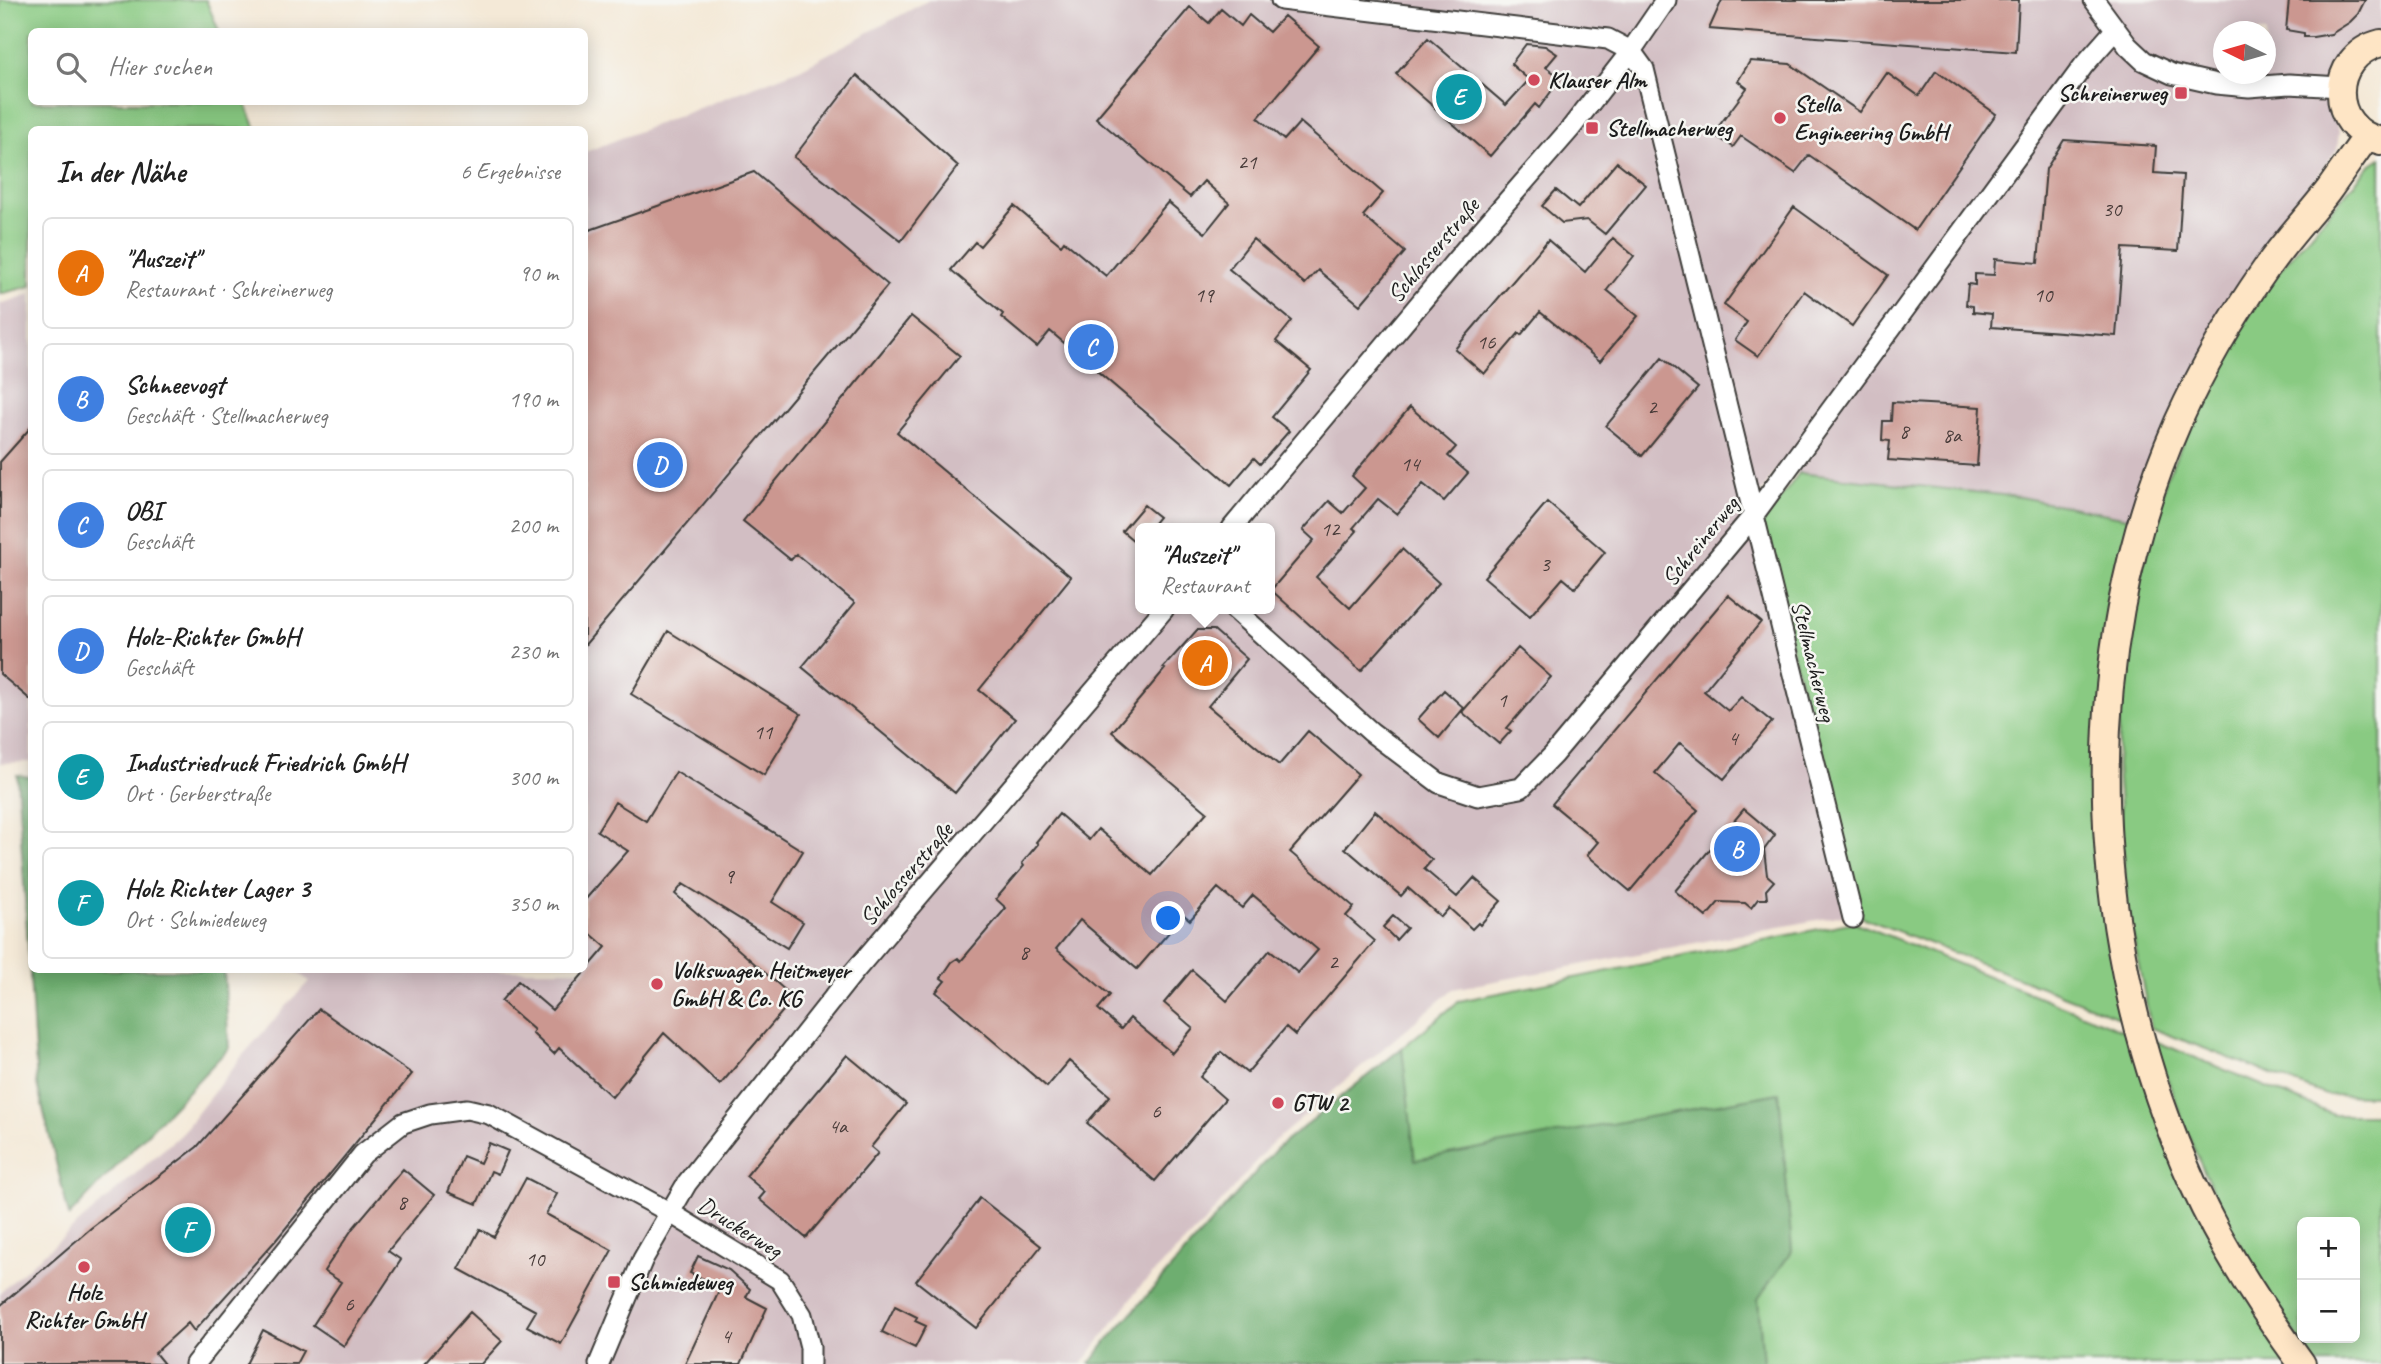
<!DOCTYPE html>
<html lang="de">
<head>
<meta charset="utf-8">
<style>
	:root { --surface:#fff; --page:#f6f6f6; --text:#222; --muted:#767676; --line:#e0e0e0; --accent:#111827 }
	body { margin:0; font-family:Caveat,sans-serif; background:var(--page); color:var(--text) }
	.controls { position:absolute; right:21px; bottom:21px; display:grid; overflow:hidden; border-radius:10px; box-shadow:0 4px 18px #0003 }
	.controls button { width:63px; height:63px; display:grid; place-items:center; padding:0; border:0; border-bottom:2px solid var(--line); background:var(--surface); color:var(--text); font:35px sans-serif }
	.compass { position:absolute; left:2213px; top:21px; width:63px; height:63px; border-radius:50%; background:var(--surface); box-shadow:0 4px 18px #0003; rotate:275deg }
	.you { position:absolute; left:1169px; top:919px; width:24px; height:24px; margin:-18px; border:5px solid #fff; border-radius:50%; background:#1a73e8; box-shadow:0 0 0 10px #1a73e833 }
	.badge { display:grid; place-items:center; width:46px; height:46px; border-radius:50%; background:var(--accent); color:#fff; font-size:23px; font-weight:700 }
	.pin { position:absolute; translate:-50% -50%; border:4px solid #fff; box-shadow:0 2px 7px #0006 }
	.popup { position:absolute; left:1135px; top:523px; width:140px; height:91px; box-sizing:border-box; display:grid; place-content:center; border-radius:10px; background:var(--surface); filter:drop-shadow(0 2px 5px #0005); font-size:23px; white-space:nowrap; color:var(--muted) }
	.popup b { font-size:26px; color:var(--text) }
	.popup::after { content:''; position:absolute; left:50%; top:100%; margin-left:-14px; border:14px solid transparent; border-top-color:var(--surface) }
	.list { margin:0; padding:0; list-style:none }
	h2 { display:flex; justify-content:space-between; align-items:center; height:91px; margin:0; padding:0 28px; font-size:30px }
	h2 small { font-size:23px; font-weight:400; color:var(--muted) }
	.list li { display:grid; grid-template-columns:46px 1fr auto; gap:21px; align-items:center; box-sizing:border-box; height:112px; margin:0 14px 14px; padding:0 14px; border:2px solid var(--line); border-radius:10px }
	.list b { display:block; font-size:26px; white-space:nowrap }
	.list p { margin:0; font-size:23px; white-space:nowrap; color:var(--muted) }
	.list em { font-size:23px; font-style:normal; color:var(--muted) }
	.icon { flex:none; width:38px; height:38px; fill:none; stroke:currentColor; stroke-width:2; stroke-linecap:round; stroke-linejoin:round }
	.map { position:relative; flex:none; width:2381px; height:1364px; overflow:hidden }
	.search { position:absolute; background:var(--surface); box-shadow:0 4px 18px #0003; left:28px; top:28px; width:560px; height:77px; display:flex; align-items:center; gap:18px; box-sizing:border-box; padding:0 24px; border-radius:10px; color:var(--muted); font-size:26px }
	.panel { position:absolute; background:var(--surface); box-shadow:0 4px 18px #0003; left:28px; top:126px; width:560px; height:847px; border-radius:10px }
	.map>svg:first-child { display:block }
	.industrial { fill:#d2bec3; fill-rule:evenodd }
	.green { fill:#89ca82; stroke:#52734f; stroke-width:2; fill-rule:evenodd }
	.forest { fill:#6eae70; stroke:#456546; stroke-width:2 }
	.building { fill:#cb9790; fill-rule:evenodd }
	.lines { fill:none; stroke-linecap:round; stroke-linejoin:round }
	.street-casing { stroke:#3c3b38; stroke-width:23 }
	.secondary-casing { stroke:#3c3b38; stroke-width:30 }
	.street { stroke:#fff; stroke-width:19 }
	.secondary { stroke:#fee5c5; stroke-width:26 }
	.poi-dot { fill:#d1495b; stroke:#f6f6f2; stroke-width:2.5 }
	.labels { text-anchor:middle; stroke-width:5; stroke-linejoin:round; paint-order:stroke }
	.number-label { font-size:21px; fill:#483b39 }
	.poi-label { font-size:24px; font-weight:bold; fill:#1c1c1c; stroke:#f6f6f2; text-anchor:start }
	.street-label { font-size:24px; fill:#1c1c1c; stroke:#f6f6f2 }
</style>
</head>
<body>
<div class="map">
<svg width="2381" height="1364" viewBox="0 0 2381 1364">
	<rect width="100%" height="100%" fill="#f6f6f2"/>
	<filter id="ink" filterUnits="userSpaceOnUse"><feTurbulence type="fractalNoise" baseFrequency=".0143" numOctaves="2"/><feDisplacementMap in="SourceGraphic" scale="14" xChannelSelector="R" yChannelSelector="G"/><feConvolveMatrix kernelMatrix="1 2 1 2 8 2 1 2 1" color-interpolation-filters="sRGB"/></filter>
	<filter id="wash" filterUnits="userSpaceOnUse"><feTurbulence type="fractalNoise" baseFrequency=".00686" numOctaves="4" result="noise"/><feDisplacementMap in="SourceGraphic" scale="28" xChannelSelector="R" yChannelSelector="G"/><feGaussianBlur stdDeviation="1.57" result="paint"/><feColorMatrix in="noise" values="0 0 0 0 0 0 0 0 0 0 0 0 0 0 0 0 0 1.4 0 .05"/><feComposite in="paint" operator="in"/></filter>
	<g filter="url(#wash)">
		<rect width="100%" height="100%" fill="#f4e9d7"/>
		<path class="industrial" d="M929,0H2381V36L2339,61L2331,113L2336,121L2339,131L2337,149L2265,250L2132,519L2020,497L1776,470L1755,502L1848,914L1453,989L1269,1146L1204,1223L1140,1287L1082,1364H0V1292L181,1134L242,1056L309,981L294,970H584L585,152L800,69ZM2224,32H2266V74H2224ZM1140,528H1270V609H1140Z
			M31,294V762L0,763V304Z"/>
		<path class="green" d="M0,0H206L219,31L32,32V102H245L256,129L32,130L31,286L0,294Z
			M2381,158V1096L2326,1095L2151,1028L2127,905L2117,765L2121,693L2139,579L2167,476L2215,373L2270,281L2370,165Z
			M1799,473L2020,497L2132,519L2108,618L2124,1019L1856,915L1762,524Z
			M1854,922L2127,1032L2289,1364H1763L1758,1298L1792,1251L1779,1093L1414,1161L1402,1048L1459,1001Z
			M2155,1041L2334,1115H2381V1364H2317C2242,1264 2192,1160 2155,1041ZM2302,1222H2355V1338H2302Z"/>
		<path class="forest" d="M17,775L31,777L32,970H224L229,1048L69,1216L37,1084Z
			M1402,1048L1415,1160L1779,1093L1792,1251L1758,1299L1763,1364H1090L1108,1340L1276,1149Z"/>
		<g id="blocks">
			<path class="building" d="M1722,0H2019L2016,52L1709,29Z
				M2289,0H2365L2358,14L2350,22L2331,34L2313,37H2304V33L2286,30Z
				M1190,7L1209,23L1221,9L1241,26L1249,15L1269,32L1284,16L1319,46L1258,118L1284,140L1300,122L1383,193L1363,216L1405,252L1360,305L1318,270L1305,284L1253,239L1229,269L1292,321L1276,341L1311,370L1272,417L1289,431L1260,464L1254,458L1231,485L1050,331L1037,347L1001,317L1003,314L951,270L975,242L980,246L1014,206L1061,245L1064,241L1106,276L1168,202L1205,233L1229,203L1204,181L1190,197L1096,118Z
				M1428,38L1506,105L1529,80L1511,64L1526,44L1545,46L1557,54L1546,67L1561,78L1539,108L1535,104L1490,156L1396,74Z
				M1750,61L1790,64L1860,112L1887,73L1919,96L1936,71L1996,114L1915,230L1809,155L1795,173L1741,136L1733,147L1713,134L1747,88L1738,81Z
				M857,75L958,166L901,241L794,157Z
				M2064,140L2156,146L2154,173L2183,175L2178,251L2123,248L2116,336L1991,327L1992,314L1973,312V306L1966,305L1968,284L1975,285V274L1994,275L1995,259L2038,263L2046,169Z
				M1617,162L1646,185L1605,234L1587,220L1562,223L1542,206L1556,190L1578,208Z
				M754,172L888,285L584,646V232Z
				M1794,207L1888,275L1852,326L1804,291L1758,356L1735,340L1747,322L1724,305Z
				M1613,238L1634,256L1607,290L1638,316L1600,361L1540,312L1521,335L1519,333L1484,374L1455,349L1548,240L1585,272Z
				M911,316L960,356L897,432L1071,577L979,690L1015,719L955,793L802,667L855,603L796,554L791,560L743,521Z
				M1662,358L1698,388L1642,456L1606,426Z
				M1892,402L1981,407L1977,466L1888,460L1890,441L1882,440L1883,421H1891Z
				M1410,407L1456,447L1448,456L1468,473L1444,501L1423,484L1397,514L1378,499L1353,528L1357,531L1316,577L1350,608L1402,549L1439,583L1361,671L1271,590L1314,540L1303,530L1329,501L1343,513L1365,488L1352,476Z
				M32,426V701L0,674V462Z
				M1547,502L1605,552L1575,588L1563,578L1530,616L1484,577Z
				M1144,505L1159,517L1150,528H1140V546L1122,531Z
				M1728,595L1761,622L1704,691L1728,711L1741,697L1772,722L1724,779L1680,743L1655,773L1698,810L1630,891L1587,855L1598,842L1552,804Z
				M1197,630H1214L1247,659L1208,706L1279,765L1308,731L1358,774L1290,852L1354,907L1346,916L1375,941L1295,1035L1286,1027L1247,1073L1221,1052L1200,1077L1225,1099L1155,1181L1087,1123L1110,1096L1069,1061L1047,1087L936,992L945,981L941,978L952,962L958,958L961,961L1006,908L996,899L1024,866L1022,863L1038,844L1036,842L1059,814L1089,840L1098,829L1152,875L1207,812L1112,732L1165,669L1163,668ZM1218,888L1242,908L1253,895L1318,950L1298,973L1270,950L1227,1001L1192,970L1164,1003L1193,1028L1172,1053L1130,1018L1121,1029L1098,1009L1110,995L1056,949L1080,920L1137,969L1184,915L1190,920Z
				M668,631L801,714L764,775L631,694Z
				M1518,648L1551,677L1507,728L1511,731L1499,744L1462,712Z
				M1444,690L1464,708L1439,738L1418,719Z
				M676,772L803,851L772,902L803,922L787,948L683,884L675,894L794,998L720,1085L664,1033L612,1097L559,1048L554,1054L532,1033L534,1030L501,1001L518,981L552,1010L606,947L584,928V901L628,851L597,831L615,802L646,821Z
				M1744,809L1775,835L1764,850L1767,875L1774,881L1766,890L1767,899H1758L1751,908L1745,903L1719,902L1706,917L1675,891Z
				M1375,811L1432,860L1424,869L1457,897L1474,878L1501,901L1480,925L1478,923L1472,929L1449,908L1441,917L1408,888L1401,896L1345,848Z
				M1393,916L1407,928L1396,940L1383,927Z
				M319,1009L412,1074L276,1240L194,1331L188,1323L155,1353L164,1364H0V1306L91,1228L197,1147Z
				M847,1055L906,1104L871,1147L878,1153L806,1238L759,1199L765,1192L746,1176Z
				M489,1143L508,1151L498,1174L491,1171L477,1204L448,1192L463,1156L480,1163Z
				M403,1169L434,1195L388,1251L401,1260L344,1346L313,1325L341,1282L324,1271L353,1228Z
				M526,1178L557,1194L546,1214L612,1250L561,1344L527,1326L536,1311L459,1269L480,1229L494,1237Z
				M980,1198L1041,1246L976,1328L916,1281Z
				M698,1256L729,1270L750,1289L746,1297L767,1308L741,1364H685L721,1287L690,1273Z
				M895,1306L917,1317L915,1321L926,1326L915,1348L882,1332Z
				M470,1312L502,1341L481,1364H424Z
				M263,1330L303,1351L296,1364H246Z"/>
		</g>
	</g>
	<g filter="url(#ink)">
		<use href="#blocks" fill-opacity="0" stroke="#3c3b38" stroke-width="2"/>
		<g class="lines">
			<defs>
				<path id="street" d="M1281,0L1608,39L1631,51L1644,69L1853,918
					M2094,0L2128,46L2144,61L2172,74L2216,84L2249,87L2289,84L2341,87
					M1232,528L1468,246L1571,128L1631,51L1666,0
					M1234,609L1371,732L1439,783L1478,796L1521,788L1553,755L1753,516L2084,65L2115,30
					M195,1364L363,1154L403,1123L430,1114L467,1109L489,1114L669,1212L780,1280L802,1315L810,1347V1364
					M599,1364L643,1259L687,1183L853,973L1164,609"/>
				<path id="secondary" d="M2381,43C2328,56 2327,129 2381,141
					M2302,1364C2261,1308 2223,1250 2194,1186C2087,949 2072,662 2178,422C2202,369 2232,317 2265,270C2284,242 2307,218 2328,191C2341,173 2354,154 2367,136"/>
			</defs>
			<use href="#street" class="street-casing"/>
			<use href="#secondary" class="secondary-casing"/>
			<use href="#street" class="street"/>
			<use href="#secondary" class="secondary"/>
		</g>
	</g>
	<g class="poi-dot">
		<circle cx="1534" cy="80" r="7"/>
		<rect x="2174" y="86" width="14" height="14" rx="3.5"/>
		<circle cx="1780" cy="118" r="7"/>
		<rect x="1585" y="121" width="14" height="14" rx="3.5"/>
		<circle cx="657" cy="984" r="7"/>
		<circle cx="1278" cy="1103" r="7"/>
		<circle cx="84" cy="1267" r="7"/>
		<rect x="607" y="1275" width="14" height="14" rx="3.5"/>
	</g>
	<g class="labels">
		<g class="number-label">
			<text x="1247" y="169">21</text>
			<text x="2112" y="216">30</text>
			<text x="1204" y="302">19</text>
			<text x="2043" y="302">10</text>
			<text x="1486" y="349">16</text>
			<text x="1652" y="414">2</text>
			<text x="1904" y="438">8</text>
			<text x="1952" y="442">8a</text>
			<text x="1410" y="471">14</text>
			<text x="1330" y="536">12</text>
			<text x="1545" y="571">3</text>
			<text x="1502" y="707">1</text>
			<text x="763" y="739">11</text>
			<text x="1733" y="745">4</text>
			<text x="729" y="883">9</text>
			<text x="1024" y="959">8</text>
			<text x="1333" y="969">2</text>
			<text x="1156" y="1118">6</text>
			<text x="838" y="1133">4a</text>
			<text x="402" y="1209">8</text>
			<text x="535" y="1266">10</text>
			<text x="349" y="1311">6</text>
			<text x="726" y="1343">4</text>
		</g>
		<g class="poi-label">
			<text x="1548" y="88">Klauser Alm</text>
			<text x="2167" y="101" text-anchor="end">Schreinerweg</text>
			<text x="1794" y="112">Stella<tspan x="1794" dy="28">Engineering GmbH</tspan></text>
			<text x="1606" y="136">Stellmacherweg</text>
			<text x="671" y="978">Volkswagen Heitmeyer<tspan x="671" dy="28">GmbH &amp; Co. KG</tspan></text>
			<text x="1292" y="1111">GTW 2</text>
			<text x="628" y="1290">Schmiedeweg</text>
			<text x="84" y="1300" text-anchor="middle">Holz<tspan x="84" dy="28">Richter GmbH</tspan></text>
		</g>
		<g class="street-label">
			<text transform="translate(1433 250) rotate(-50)" y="8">Schlosserstraße</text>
			<text transform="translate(1700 541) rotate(-51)" y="8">Schreinerweg</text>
			<text transform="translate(1814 661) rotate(76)" y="8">Stellmacherweg</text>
			<text transform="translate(906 874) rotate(-49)" y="8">Schlosserstraße</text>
			<text transform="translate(740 1227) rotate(32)" y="8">Druckerweg</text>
		</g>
	</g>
</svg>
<div class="controls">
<button>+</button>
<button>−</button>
</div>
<svg class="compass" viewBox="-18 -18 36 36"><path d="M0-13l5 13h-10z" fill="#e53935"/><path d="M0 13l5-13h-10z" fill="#767676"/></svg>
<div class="you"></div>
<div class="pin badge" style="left:1205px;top:663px;background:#e8710a">A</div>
<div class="popup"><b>&quot;Auszeit&quot;</b>Restaurant</div>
<div class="pin badge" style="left:1737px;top:849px;background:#3f7fe0">B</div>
<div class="pin badge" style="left:1091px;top:347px;background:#3f7fe0">C</div>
<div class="pin badge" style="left:660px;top:465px;background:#3f7fe0">D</div>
<div class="pin badge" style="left:1459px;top:97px;background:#0f9aa8">E</div>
<div class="pin badge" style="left:188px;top:1230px;background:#0f9aa8">F</div>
<div class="search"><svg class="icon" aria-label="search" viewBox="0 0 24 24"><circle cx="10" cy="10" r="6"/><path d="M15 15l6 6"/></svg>Hier suchen</div>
<section class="panel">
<h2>In der Nähe<small>6 Ergebnisse</small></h2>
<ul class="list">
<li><span class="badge" style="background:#e8710a">A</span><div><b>&quot;Auszeit&quot;</b><p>Restaurant · Schreinerweg</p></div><em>90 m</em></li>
<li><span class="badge" style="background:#3f7fe0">B</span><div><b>Schneevogt</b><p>Geschäft · Stellmacherweg</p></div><em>190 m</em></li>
<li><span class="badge" style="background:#3f7fe0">C</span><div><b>OBI</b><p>Geschäft</p></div><em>200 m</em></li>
<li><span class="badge" style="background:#3f7fe0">D</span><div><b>Holz-Richter GmbH</b><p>Geschäft</p></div><em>230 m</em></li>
<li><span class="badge" style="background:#0f9aa8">E</span><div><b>Industriedruck Friedrich GmbH</b><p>Ort · Gerberstraße</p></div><em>300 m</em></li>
<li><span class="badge" style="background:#0f9aa8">F</span><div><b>Holz Richter Lager 3</b><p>Ort · Schmiedeweg</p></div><em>350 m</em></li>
</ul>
</section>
</div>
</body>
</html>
